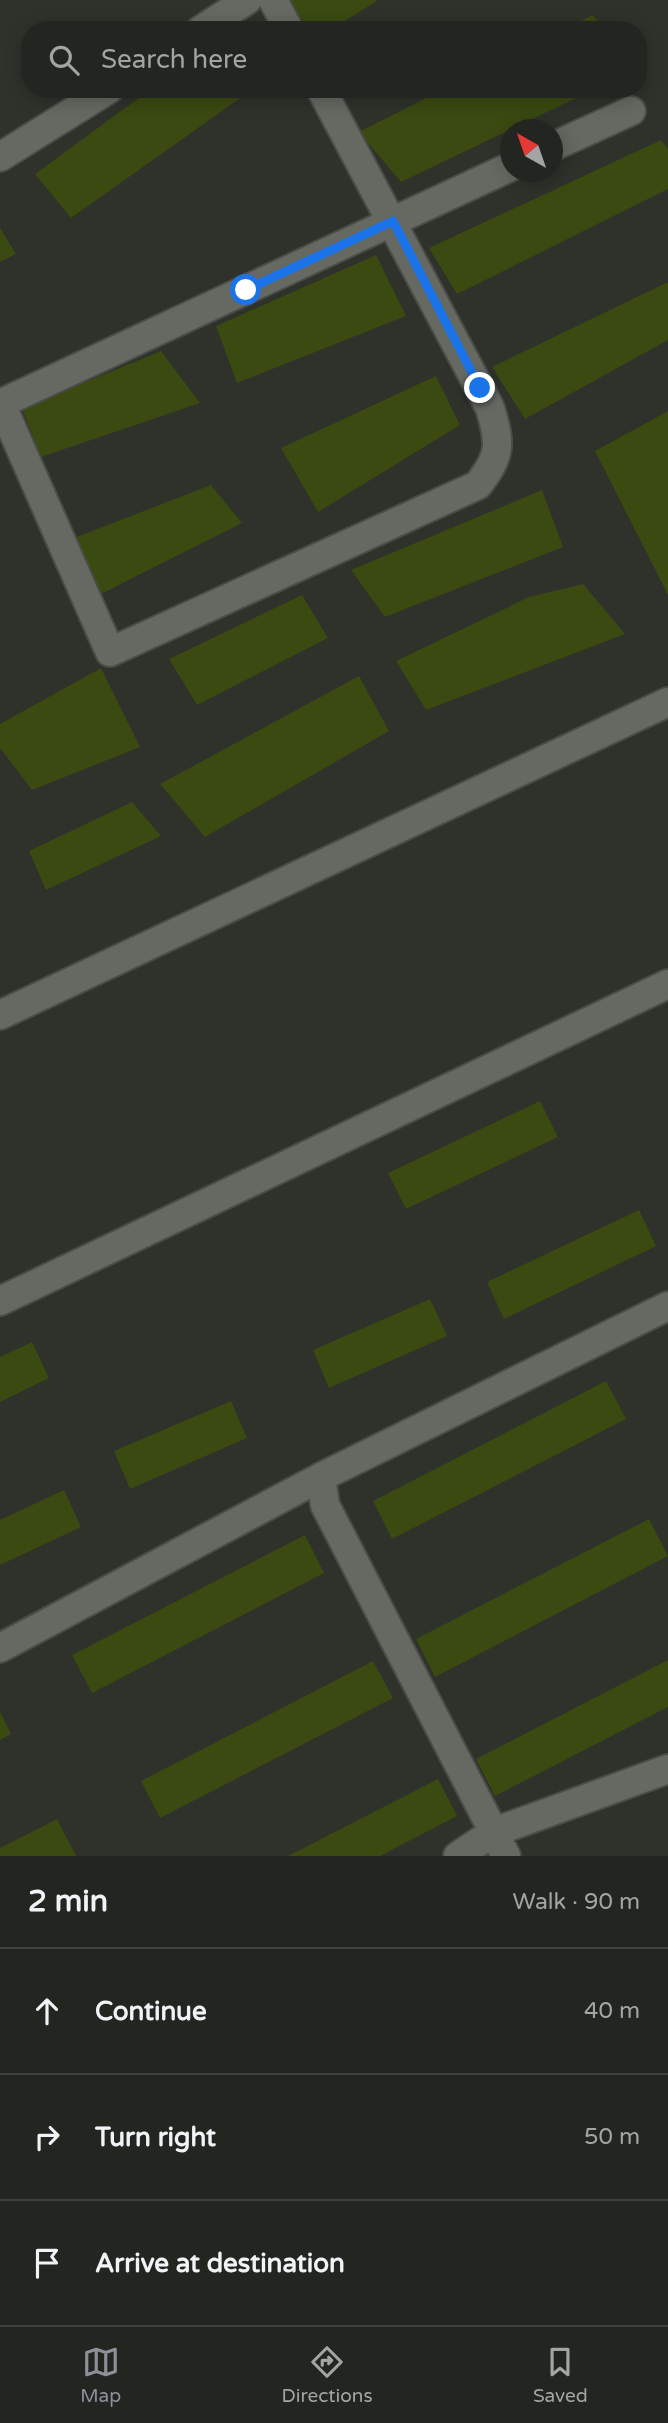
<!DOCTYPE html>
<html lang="en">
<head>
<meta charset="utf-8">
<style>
	:root { --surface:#232520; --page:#2b2d29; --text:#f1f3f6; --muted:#a3a5a5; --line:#40423e; --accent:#8c9099 }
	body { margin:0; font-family:"Varela Round",sans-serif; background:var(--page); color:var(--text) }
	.compass { position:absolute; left:500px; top:119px; width:63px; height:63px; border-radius:50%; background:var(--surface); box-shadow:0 4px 18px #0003; rotate:320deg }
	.stop { position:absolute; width:21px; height:21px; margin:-16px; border:5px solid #1a73e8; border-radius:50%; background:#fff }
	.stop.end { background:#1a73e8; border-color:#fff; box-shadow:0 2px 7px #0008 }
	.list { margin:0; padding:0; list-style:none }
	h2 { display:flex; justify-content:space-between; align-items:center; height:91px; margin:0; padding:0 28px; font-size:30px }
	h2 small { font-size:23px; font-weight:400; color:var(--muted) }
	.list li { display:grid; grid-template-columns:46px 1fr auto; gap:21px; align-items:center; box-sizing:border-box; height:126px; padding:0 28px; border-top:2px solid var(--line) }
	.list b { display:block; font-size:26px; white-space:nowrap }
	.list em { font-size:23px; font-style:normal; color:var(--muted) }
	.icon { flex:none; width:38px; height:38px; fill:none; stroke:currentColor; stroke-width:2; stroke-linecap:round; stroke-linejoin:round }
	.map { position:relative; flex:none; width:668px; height:1856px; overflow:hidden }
	.search { position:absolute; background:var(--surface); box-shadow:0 4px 18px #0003; left:21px; right:21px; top:21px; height:77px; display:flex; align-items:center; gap:18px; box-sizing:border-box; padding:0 24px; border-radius:28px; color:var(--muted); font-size:26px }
	.sheet { height:469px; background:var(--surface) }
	nav { display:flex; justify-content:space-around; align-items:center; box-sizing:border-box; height:98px; border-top:2px solid var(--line); background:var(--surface); font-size:19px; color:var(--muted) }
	nav a { display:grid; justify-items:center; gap:4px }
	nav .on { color:var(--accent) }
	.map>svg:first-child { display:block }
	.building { fill:#3a4a11 }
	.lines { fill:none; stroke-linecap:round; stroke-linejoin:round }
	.minor-casing { stroke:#4a4c48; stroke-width:32 }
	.minor { stroke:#666962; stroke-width:28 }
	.route { stroke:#1a73e8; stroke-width:9 }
</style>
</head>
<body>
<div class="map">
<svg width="668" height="1856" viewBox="0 0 668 1856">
	<rect width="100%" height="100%" fill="#2f312b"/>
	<path class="building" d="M286,0H378L331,30H311Z
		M593,15L604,30H563Z
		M151,89H253L71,218L35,174Z
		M444,89H595L401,182L359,132Z
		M661,140L668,149V189L457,294L429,248Z
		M0,228L16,254L0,262Z
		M376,255L406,316L237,383L216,326Z
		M668,282V340L525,419L492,367Z
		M161,351L200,403L41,457L22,408Z
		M436,376L460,425L318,512L281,448Z
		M668,411V595L595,451Z
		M211,485L242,523L99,595L69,540Z
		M542,490L563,547L385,617L351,570Z
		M583,584L625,634L426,710L396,661L529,597Z
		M302,595L328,638L197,705L169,659Z
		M101,668L140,747L32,790L0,748V724Z
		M359,676L389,731L205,837L160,784Z
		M132,802L161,836L46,890L29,851Z
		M540,1101L558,1137L406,1209L388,1173Z
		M639,1210L656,1246L504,1319L487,1282Z
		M430,1299L447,1336L329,1388L313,1350Z
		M32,1342L49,1378L0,1402V1357Z
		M606,1381L626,1419L392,1539L373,1501Z
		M231,1401L247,1438L130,1489L114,1451Z
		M64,1490L81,1527L0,1565V1520Z
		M649,1519L668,1556L435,1677L416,1639Z
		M305,1535L324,1573L92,1693L72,1655Z
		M668,1660V1707L495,1796L476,1759Z
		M373,1661L393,1698L160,1818L141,1781Z
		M0,1712L11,1734L0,1740Z
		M438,1779L457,1816L380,1856H288Z
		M57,1819L76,1856H0V1848Z"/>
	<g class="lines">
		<defs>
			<path id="minor" d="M273,0L289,30
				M201,30L247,0
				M552,147L631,111
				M0,157L109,89
				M0,404L510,167
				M1,404L110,652L478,485C501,455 501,444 490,408L321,89
				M0,1015L668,702
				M0,1301L668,984
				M321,1477L325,1505L506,1856
				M0,1648L321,1477L668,1306
				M458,1856L494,1832L668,1769"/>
		</defs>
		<use href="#minor" class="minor-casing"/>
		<use href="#minor" class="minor"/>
	</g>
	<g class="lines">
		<path class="route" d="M246,290L393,221L480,388"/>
	</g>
</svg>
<svg class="compass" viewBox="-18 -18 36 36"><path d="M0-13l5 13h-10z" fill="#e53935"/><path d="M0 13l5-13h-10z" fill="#a3a5a5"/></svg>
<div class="stop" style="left:246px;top:290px"></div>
<div class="stop end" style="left:480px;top:388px"></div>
<div class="search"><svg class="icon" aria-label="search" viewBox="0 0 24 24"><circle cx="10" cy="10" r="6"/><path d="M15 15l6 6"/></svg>Search here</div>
</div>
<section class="sheet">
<h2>2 min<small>Walk · 90 m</small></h2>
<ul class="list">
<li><svg class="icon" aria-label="ahead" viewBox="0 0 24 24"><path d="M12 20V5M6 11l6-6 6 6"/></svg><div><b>Continue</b></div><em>40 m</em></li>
<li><svg class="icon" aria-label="right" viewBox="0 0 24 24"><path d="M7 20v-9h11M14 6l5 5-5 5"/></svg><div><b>Turn right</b></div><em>50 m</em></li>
<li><svg class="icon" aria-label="arrive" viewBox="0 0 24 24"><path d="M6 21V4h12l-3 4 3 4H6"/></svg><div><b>Arrive at destination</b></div></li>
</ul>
</section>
<nav>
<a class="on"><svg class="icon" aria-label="map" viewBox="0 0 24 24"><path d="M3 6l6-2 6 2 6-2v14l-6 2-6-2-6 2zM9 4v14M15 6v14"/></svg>Map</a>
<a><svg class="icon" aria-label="directions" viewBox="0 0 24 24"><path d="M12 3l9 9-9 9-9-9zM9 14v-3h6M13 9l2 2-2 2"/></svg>Directions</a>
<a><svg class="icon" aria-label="saved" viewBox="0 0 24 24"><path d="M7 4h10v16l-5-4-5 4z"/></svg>Saved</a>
</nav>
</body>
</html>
